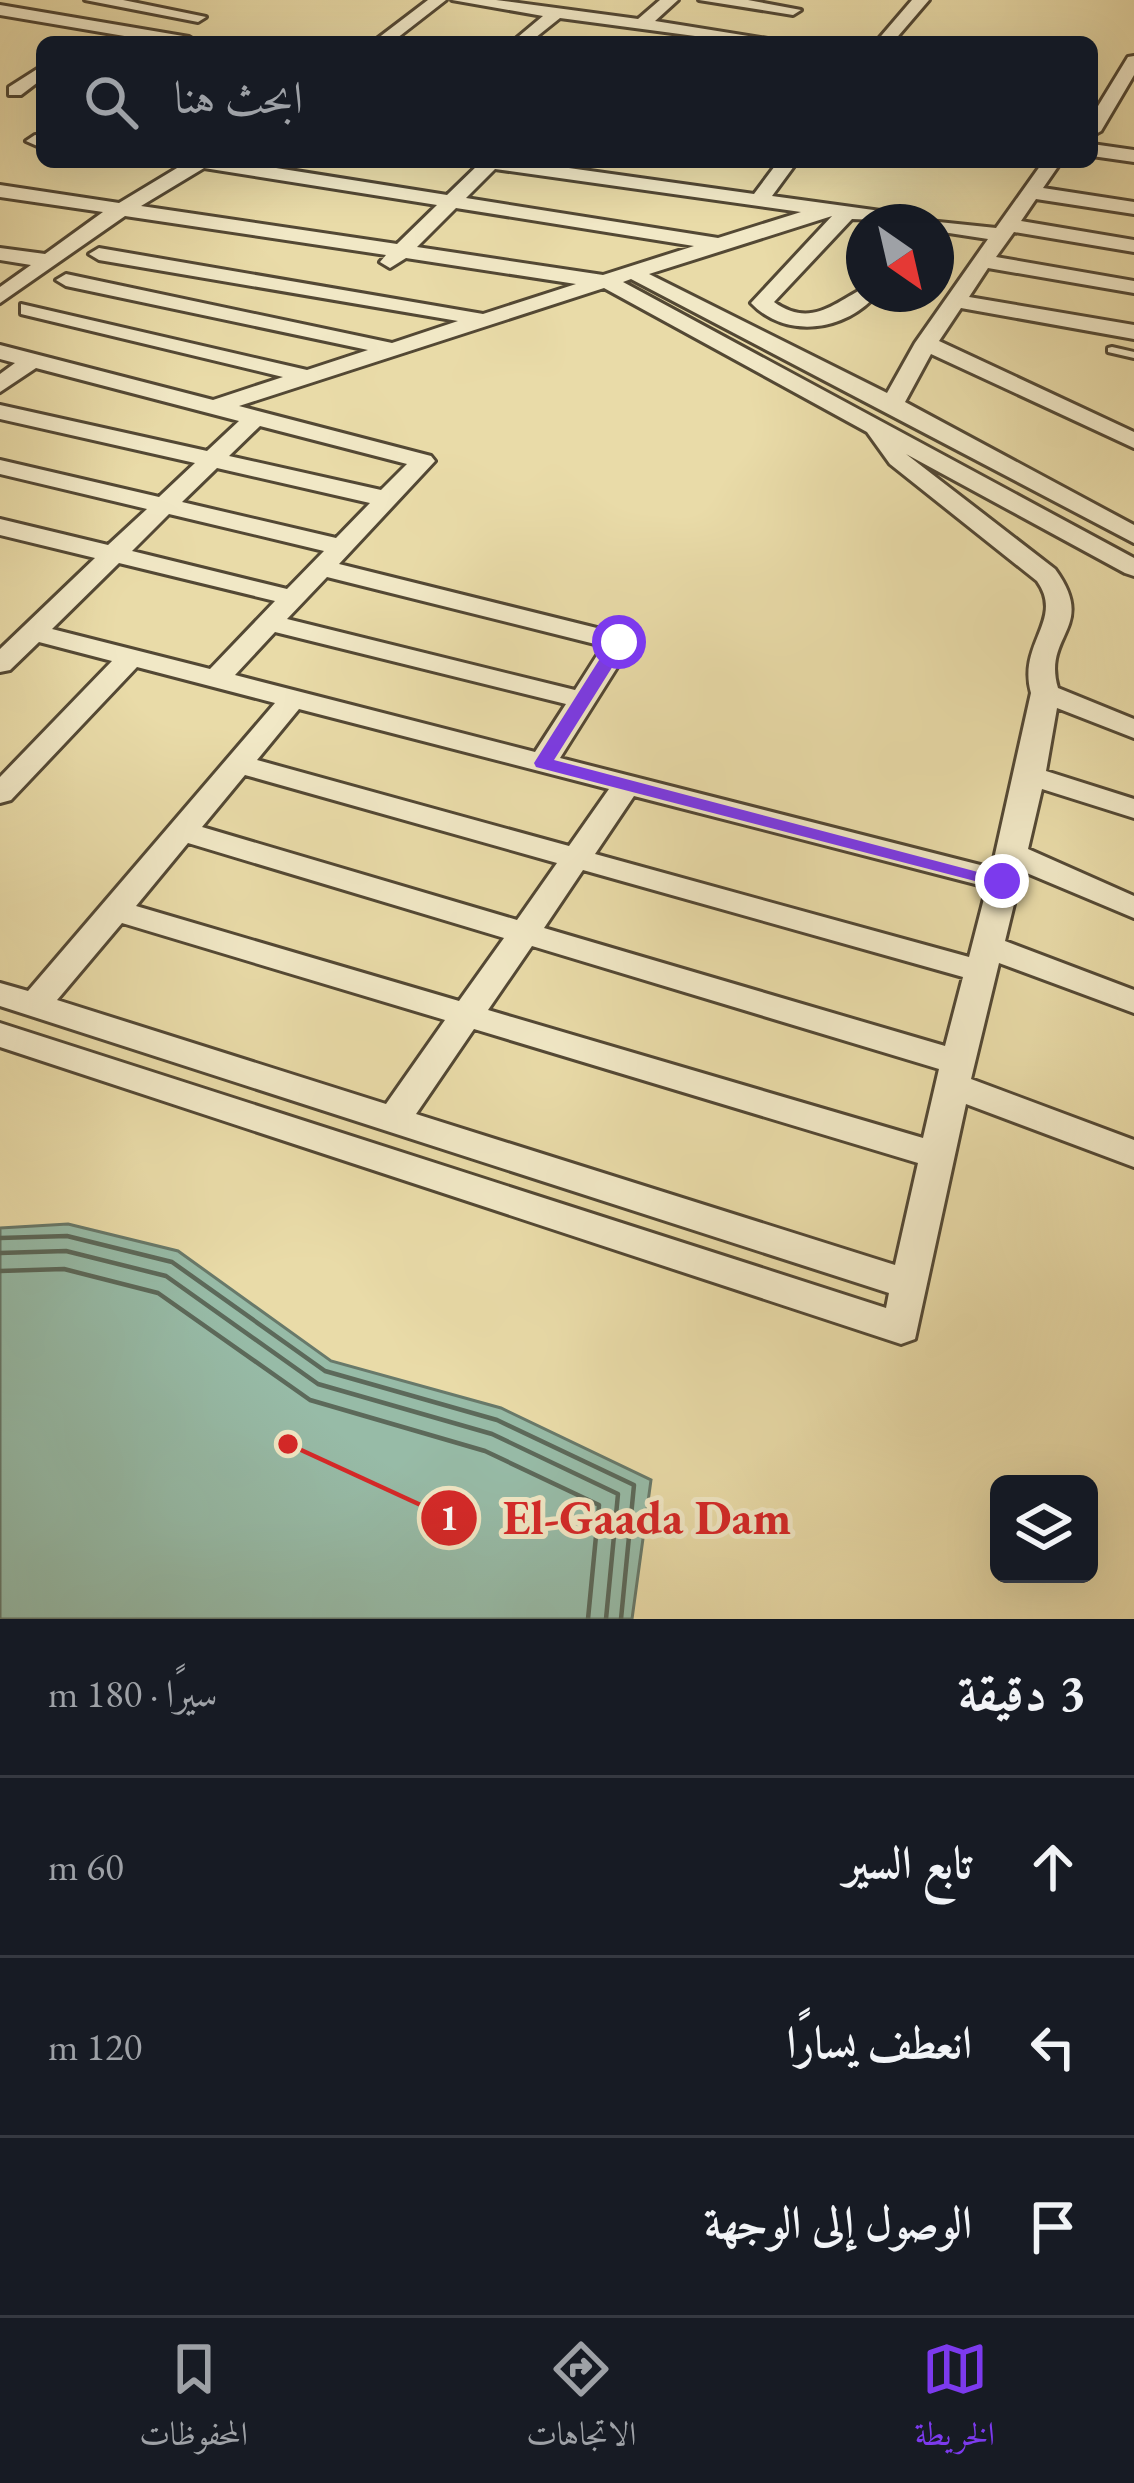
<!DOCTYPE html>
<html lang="ar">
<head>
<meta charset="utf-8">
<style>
	:root { --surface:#171b24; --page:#242831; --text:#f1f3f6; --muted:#9ea1a6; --line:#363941; --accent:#7c3aed }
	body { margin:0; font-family:"EB Garamond",Amiri,serif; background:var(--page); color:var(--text); direction:rtl }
	.controls { position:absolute; right:36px; bottom:36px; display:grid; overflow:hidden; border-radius:18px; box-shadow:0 12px 48px #0002 }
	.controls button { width:108px; height:108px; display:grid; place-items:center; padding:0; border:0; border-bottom:3px solid var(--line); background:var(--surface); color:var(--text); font:60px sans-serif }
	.compass { position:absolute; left:846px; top:204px; width:108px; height:108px; border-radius:50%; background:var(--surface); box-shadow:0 12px 48px #0002; rotate:146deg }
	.stop { position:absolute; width:36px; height:36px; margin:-27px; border:9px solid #7c3aed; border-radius:50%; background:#fff }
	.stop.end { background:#7c3aed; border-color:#fff; box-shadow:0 3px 12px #0008 }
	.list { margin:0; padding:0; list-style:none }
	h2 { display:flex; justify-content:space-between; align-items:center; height:156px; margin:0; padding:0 48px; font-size:51px }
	h2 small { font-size:39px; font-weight:400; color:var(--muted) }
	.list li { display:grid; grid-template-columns:78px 1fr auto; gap:36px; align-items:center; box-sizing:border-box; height:180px; padding:0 48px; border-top:3px solid var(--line) }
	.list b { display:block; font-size:45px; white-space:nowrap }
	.list em { font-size:39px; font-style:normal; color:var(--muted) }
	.icon { flex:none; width:66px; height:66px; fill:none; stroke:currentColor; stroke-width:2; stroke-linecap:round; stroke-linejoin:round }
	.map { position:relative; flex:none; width:1134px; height:1619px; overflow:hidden; direction:ltr }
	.search { position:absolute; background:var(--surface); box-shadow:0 12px 48px #0002; left:36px; right:36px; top:36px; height:132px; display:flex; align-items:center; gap:30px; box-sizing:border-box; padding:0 42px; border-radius:18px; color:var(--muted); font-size:45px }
	.sheet { height:696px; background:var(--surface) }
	nav { display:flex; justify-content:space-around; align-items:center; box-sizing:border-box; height:168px; border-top:3px solid var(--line); background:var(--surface); font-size:33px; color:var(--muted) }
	nav a { display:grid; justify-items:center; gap:6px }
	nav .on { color:var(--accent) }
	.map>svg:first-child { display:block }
	.water { fill:#97bba7; stroke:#68796a; stroke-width:3 }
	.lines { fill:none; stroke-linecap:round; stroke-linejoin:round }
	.shore { stroke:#5c695a; stroke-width:4.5 }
	.lane-casing { stroke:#534834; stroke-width:6 }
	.street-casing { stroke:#534834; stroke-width:6 }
	.lane { fill:#f1e8c6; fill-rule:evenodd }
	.street { fill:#f1e8c6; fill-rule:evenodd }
	.route { fill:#7c3aed }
	.leader { fill:none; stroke:#d62828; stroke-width:4.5 }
	.callout-dot { fill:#d62828; stroke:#f1e8c6; stroke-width:4.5 }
	.mark-label { font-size:36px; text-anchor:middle; font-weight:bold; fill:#fff }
	.callout-label { font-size:48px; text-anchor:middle; font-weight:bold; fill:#d62828; stroke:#f1e8c6; stroke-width:10; stroke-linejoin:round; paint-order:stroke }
</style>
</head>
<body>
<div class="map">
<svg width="1134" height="1619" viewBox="0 0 1134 1619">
	<rect width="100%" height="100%" fill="#e9dba8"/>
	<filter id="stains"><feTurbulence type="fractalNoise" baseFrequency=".00167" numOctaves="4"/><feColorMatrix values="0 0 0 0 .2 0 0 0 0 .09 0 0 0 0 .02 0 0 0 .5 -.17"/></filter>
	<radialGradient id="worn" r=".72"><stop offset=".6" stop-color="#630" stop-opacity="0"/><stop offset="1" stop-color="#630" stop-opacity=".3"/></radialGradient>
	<path class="water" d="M68,1224L178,1251L331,1361L501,1408L651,1480L632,1619H0V1228Z"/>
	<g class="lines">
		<path class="shore" d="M0,1238L67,1236L172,1262L325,1371L497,1420L634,1485L621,1619
			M0,1253L66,1251L166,1276L318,1384L492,1434L618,1494L606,1619
			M0,1271L64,1269L158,1293L310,1400L485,1451L599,1505L588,1619"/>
		<defs>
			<path id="lane" d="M1112,347L1134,352V358L1108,352V348Z"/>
			<path id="street" d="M85,0H123L206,17L198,22Z
				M428,0H446L392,42H373Z
				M452,0H496L638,19L660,0H678L655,21L786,42H740L560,18L530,42H512L543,16Z
				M699,0H748L801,10L793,15Z
				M912,0H929L893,42H876Z
				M0,5L189,37L197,42H160L0,15Z
				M1134,56V75L1101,131L1092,136V116L1128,57Z
				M42,66V79L21,95H9V87Z
				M35,135L42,136V148L26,141Z
				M1092,144L1134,150V162L1092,156Z
				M187,162H239L447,195L478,165L476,162H526L754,194L778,162H797L772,196L917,216L927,222L852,219L774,302C810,328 833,304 864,288V294H877C846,331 786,340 751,303L832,216L649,274L887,393L915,343L988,239L936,231V222L929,221L996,228L1043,162H1061L1043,188L1134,202V214L1036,199L1021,221L1134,240V252L1014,232L996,257L1134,281V293L988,268L969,297L1134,325V339L961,308L939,341L1134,432V448L931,354L905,402L1134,525V543L631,279L623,282L1134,558V576L1125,573L906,454L1055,569C1098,628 1042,634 1058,688L1134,719V738L1057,708L1046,771L1134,799V818L1042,789L1028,849L1134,896V918L1022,871L1005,941L1134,990V1013L999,963L971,1079L1134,1140V1167L966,1104L915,1339L901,1344L0,1047V1023L886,1308L889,1293L0,1006V983L28,991L275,703L137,667L11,800L0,803V777L112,661L39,642L10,670L0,672V649L95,558L0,535V519L108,545L147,509L0,474V460L159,497L195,463L0,419V405L207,451L239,421L36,368L0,392V374L15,363L0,359V345L213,400L283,377L21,314V304L307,370L368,350L66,286L56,280L66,274L392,343L458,321L99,260L89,254L99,248L483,314L576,284L406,258L390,268L380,262L386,255L125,216L0,303V287L31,265L0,260V248L45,254L103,212L0,197V185L119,203ZM204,168L437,205L397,244L141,206ZM495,169L801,212L718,238L466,198ZM456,208L694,246L603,275L417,247ZM604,288L867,432L890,464L1037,581C1065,620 1017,643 1031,693L992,868L560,758L633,642L629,636L339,564L435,461L431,456L239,406ZM260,426L407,464L381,490L229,456ZM217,468L370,503L336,538L182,502ZM169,514L324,551L287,589L132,551ZM119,563L275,601L210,669L52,629ZM327,577L603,646L575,690L287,619ZM275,632L566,704L535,752L235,675ZM299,709L609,789L569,846L257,760ZM245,775L557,863L517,920L202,827ZM634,796L987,887L969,957L595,854ZM188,843L504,938L459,1001L136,906ZM583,870L963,977L945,1046L544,928ZM122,923L445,1020L386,1104L57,1000ZM532,946L939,1069L923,1138L488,1010ZM474,1029L918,1163L895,1265L416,1114Z"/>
		</defs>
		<use href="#lane" class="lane-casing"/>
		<use href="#street" class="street-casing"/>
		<use href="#lane" class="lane"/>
		<use href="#street" class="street"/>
	</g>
	<path class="route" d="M613,638L628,642L554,760L1012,881L1002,888L536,767L534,763Z"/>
	<path class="leader" d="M288 1444L449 1518"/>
	<g class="callout-dot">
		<circle cx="288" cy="1444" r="12"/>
		<circle cx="449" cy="1518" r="30"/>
	</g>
	<g class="mark-label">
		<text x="449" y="1530">1</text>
	</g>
	<g class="callout-label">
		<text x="647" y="1534">El-Gaada Dam</text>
	</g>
	<rect width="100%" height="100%" filter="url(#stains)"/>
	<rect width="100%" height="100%" fill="url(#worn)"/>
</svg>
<div class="controls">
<button><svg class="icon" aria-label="layers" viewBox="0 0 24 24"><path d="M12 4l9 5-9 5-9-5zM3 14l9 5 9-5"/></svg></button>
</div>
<svg class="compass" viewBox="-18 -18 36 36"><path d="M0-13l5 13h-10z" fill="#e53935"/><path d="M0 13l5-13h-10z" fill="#9ea1a6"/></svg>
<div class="stop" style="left:619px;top:642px"></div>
<div class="stop end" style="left:1002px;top:881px"></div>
<div class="search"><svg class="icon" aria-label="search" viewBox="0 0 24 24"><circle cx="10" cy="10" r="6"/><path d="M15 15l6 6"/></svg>ابحث هنا</div>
</div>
<section class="sheet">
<h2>3 دقيقة<small>سيرًا · 180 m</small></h2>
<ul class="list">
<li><svg class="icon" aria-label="ahead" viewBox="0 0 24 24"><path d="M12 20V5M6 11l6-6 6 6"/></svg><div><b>تابع السير</b></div><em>60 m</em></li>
<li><svg class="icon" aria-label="left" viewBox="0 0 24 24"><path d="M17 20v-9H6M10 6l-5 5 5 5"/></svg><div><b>انعطف يسارًا</b></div><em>120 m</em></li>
<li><svg class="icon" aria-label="arrive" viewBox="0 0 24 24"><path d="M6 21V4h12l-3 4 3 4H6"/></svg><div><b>الوصول إلى الوجهة</b></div></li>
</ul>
</section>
<nav>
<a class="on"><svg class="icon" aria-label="map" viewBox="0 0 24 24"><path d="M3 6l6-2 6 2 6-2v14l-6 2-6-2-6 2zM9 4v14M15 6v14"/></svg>الخريطة</a>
<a><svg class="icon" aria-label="directions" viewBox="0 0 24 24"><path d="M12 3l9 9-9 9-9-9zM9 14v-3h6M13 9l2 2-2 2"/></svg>الاتجاهات</a>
<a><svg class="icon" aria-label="saved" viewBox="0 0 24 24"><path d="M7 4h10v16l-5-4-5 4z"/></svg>المحفوظات</a>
</nav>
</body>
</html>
